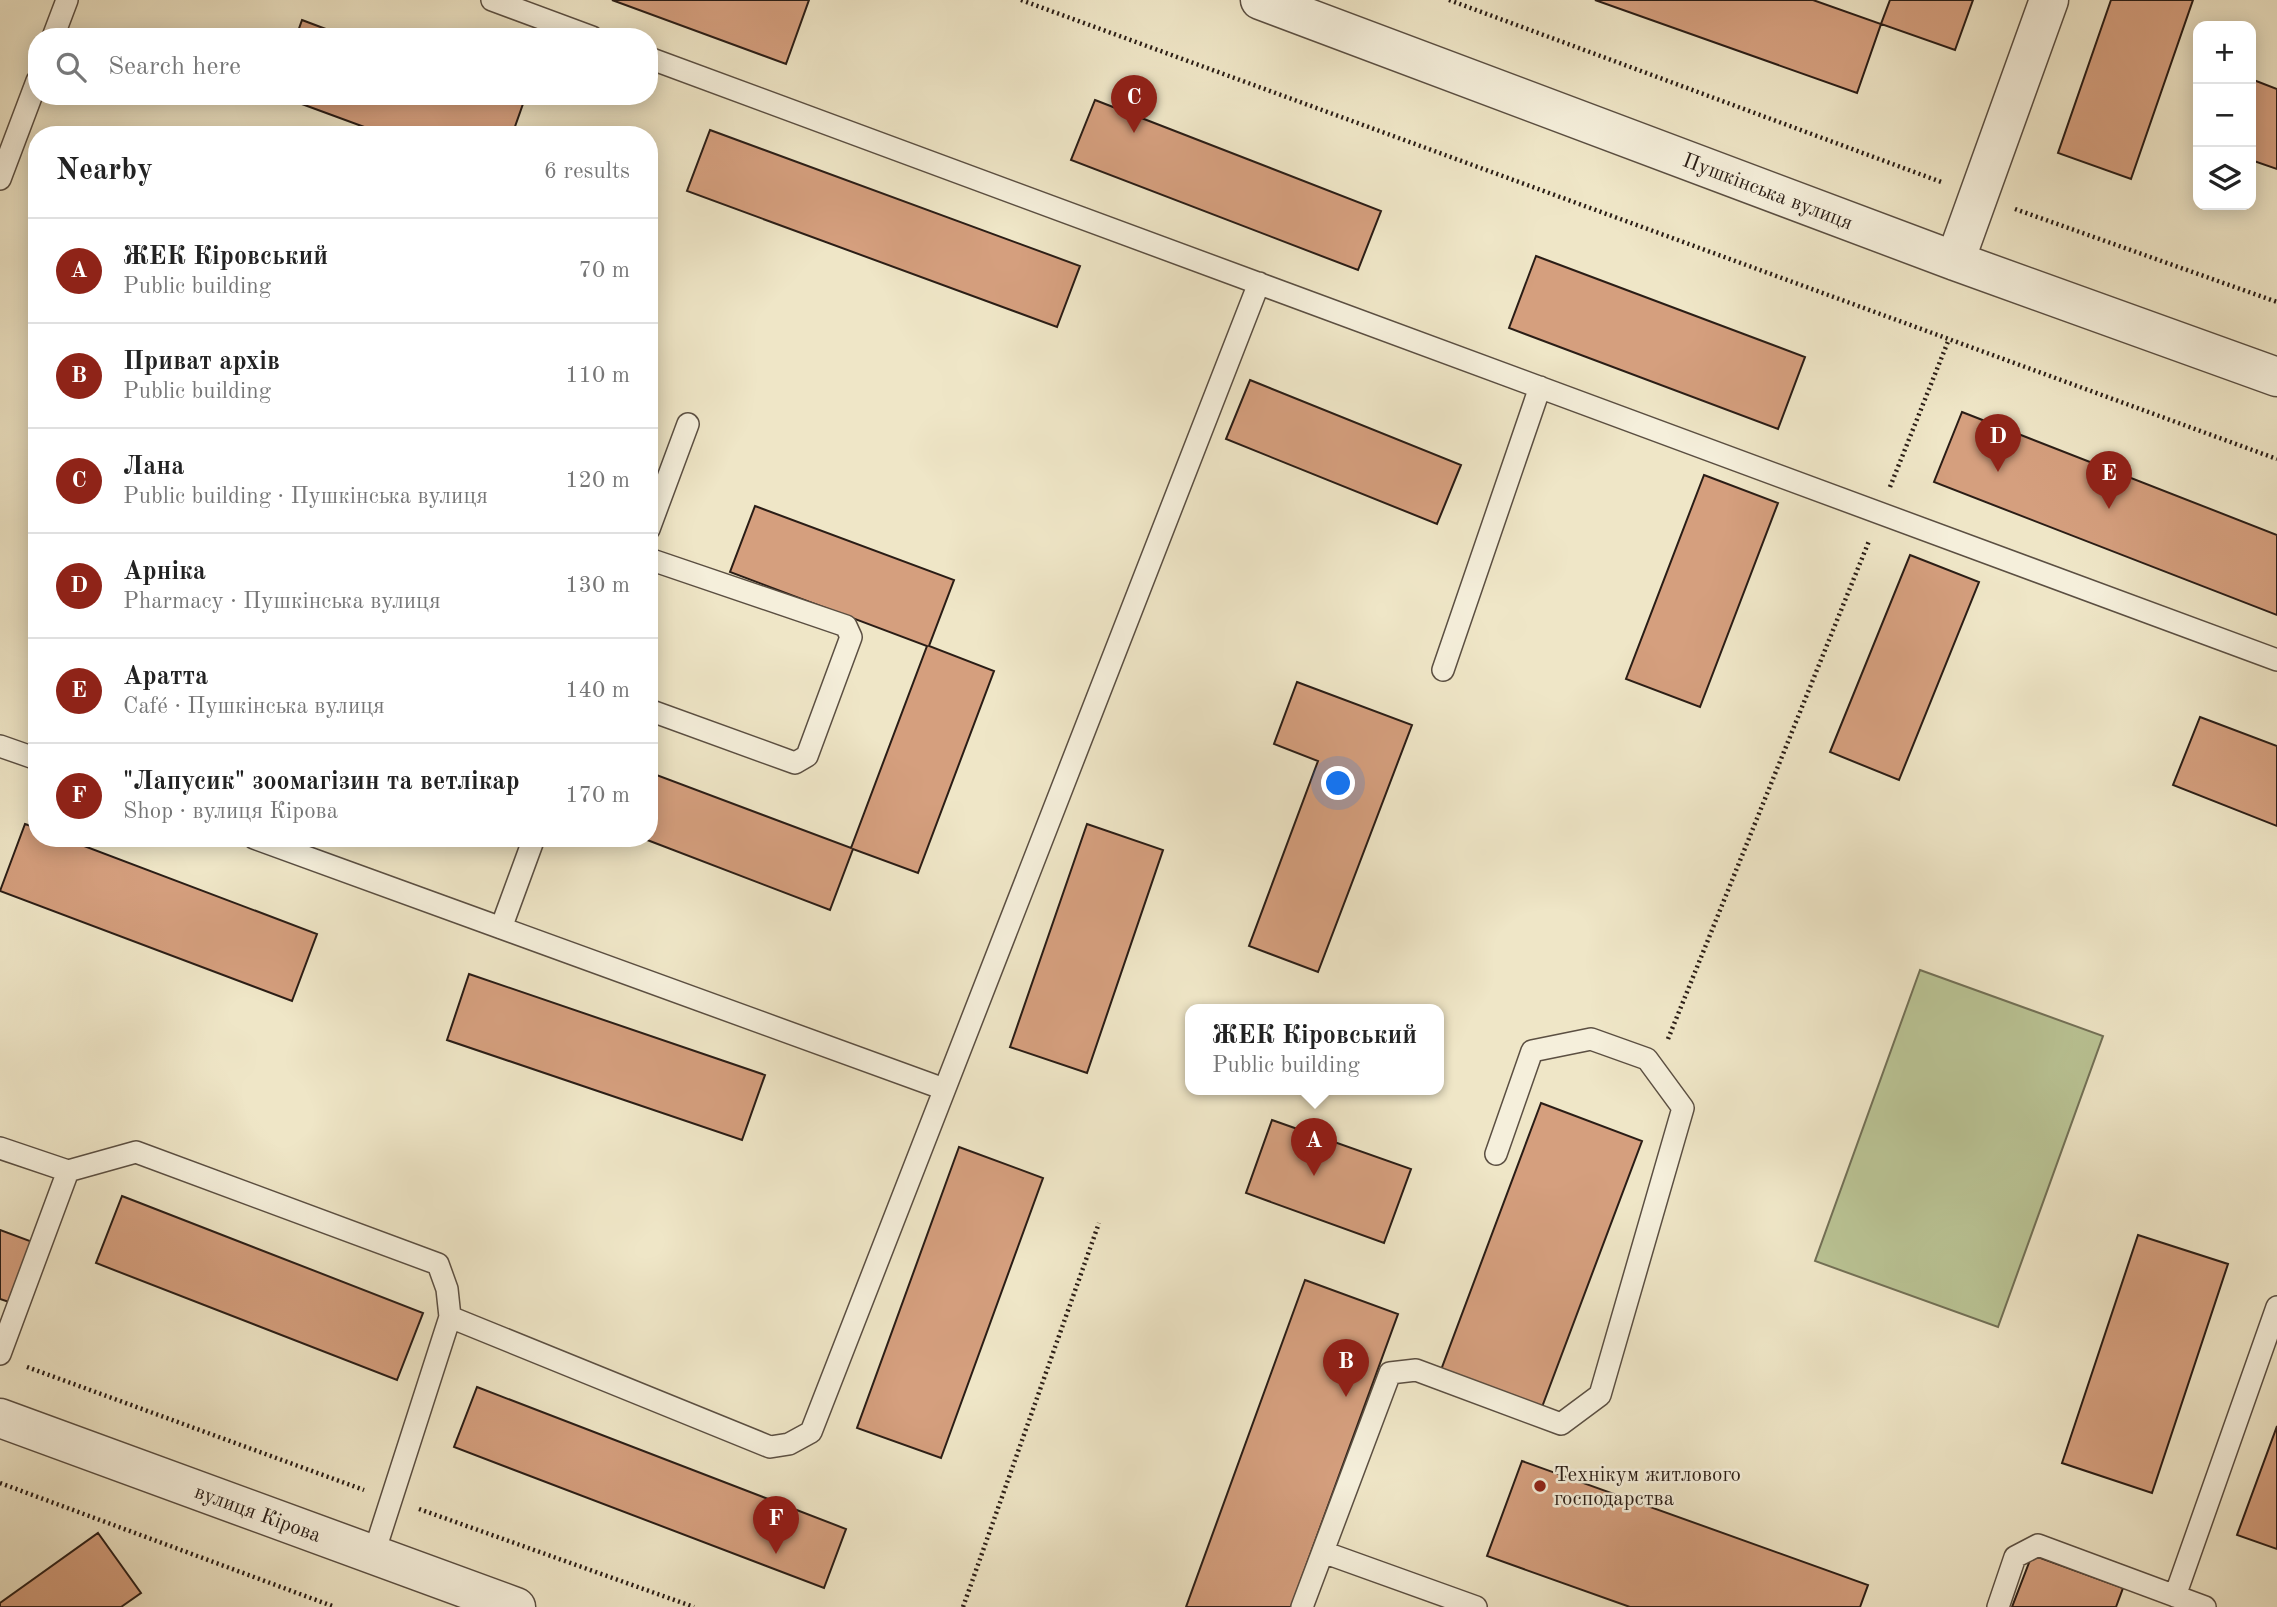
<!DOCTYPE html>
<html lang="en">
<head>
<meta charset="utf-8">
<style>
	:root { --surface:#fff; --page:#f6f6f6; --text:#222; --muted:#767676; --line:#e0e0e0; --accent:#8f2418 }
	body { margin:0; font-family:"Old Standard TT",serif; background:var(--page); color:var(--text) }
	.controls { position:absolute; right:21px; top:21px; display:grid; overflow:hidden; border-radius:14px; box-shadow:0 4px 18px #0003 }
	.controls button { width:63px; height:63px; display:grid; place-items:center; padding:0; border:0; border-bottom:2px solid var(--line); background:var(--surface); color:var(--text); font:35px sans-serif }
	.you { position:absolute; left:1339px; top:784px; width:24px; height:24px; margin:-18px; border:5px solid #fff; border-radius:50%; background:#1a73e8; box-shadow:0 0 0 10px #1a73e833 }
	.badge { display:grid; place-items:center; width:46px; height:46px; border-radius:50%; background:var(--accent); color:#fff; font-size:23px; font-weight:700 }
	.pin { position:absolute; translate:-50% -58px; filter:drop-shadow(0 2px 4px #0008) }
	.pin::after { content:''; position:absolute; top:37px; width:24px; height:21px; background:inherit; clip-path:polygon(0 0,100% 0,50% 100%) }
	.popup { position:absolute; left:1185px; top:1004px; width:259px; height:91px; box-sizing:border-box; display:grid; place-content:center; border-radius:14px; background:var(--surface); filter:drop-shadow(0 2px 5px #0005); font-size:23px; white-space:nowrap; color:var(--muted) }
	.popup b { font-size:26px; color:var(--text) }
	.popup::after { content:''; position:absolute; left:50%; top:100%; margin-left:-14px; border:14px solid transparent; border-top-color:var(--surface) }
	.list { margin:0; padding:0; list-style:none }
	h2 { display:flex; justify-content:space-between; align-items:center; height:91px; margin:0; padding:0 28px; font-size:30px }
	h2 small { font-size:23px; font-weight:400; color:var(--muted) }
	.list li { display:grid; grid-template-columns:46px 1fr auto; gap:21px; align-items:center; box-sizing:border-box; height:105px; padding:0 28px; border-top:2px solid var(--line) }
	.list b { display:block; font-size:26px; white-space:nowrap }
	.list p { margin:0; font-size:23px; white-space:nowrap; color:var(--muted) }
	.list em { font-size:23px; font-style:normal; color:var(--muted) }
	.icon { flex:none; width:38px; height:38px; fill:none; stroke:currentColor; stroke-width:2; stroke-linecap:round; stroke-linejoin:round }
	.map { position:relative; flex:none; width:2277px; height:1607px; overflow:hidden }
	.search { position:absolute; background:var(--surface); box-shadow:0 4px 18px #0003; left:28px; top:28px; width:630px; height:77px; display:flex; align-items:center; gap:18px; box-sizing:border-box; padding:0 24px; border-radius:28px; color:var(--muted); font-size:26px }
	.panel { position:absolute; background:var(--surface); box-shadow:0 4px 18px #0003; left:28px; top:126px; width:630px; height:721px; border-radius:28px }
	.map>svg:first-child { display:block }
	.green { fill:#bac495; stroke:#727056; stroke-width:2 }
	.building { fill:#d59f7e; stroke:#2a1d16; stroke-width:2 }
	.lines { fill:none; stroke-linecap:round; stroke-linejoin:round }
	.service-casing { stroke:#5b4f42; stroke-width:24 }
	.minor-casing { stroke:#5b4f42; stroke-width:41 }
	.path { stroke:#2a1d16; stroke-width:4.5; stroke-dasharray:2 3.5; stroke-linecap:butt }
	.service { stroke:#f5efdb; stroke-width:21 }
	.minor { stroke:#f5efdb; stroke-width:38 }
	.poi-dot { fill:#8f2418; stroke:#f5efdb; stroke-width:2.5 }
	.labels { text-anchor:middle; stroke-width:5; stroke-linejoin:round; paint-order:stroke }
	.street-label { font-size:21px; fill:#2a1d16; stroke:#f5efdb }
	.poi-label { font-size:21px; fill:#2a1d16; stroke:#f5efdb; text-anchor:start }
</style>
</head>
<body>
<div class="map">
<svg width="2277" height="1607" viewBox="0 0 2277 1607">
	<rect width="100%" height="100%" fill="#efe6c7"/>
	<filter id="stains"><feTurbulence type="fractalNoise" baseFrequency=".00286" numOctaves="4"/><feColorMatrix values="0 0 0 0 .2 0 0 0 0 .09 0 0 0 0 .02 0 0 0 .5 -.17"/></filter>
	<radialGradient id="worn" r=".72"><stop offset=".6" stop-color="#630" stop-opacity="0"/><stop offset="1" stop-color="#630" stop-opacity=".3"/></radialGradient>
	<path class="green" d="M1920,970L2103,1036L1998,1327L1815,1261Z"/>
	<path class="building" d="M612,0H809L786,64Z
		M1595,0H1813L1881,24L1857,93Z
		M1890,0H1973L1955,50L1881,24Z
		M2111,0H2193L2131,179L2058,153Z
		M302,20L347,37H296Z
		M2251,79L2277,89V169L2251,160Z
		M280,96H512L524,101L512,135H386Z
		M1095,100L1381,211L1358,270L1071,160Z
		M710,130L1080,266L1057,327L687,191Z
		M1536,256L1805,357L1778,429L1509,328Z
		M1250,380L1461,465L1437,524L1226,439Z
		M1962,412L2277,535V615L1934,482Z
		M1704,475L1778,503L1700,707L1626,679Z
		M755,506L954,580L929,646L994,671L918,873L853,849L830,910L642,838H649V788L654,774L851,848L927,646L730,572Z
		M1910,555L1979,582L1899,780L1830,752Z
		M1297,682L1412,725L1318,972L1249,946L1318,761L1274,744Z
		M2200,717L2277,746V826L2173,785Z
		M25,824L37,828V838H63L317,934L292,1001L0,891Z
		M1087,824L1163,850L1087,1073L1010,1047Z
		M469,974L765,1075L742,1140L447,1040Z
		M1541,1103L1642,1141L1542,1407L1441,1370Z
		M1272,1120L1411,1169L1384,1243L1246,1193Z
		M959,1147L1043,1178L941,1458L857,1428Z
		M122,1196L423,1313L397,1380L96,1263Z
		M0,1230L38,1244L15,1304L0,1299Z
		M2138,1235L2228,1264L2152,1493L2062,1463Z
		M1305,1280L1398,1314L1291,1607H1186Z
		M477,1387L846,1529L824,1588L454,1447Z
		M2277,1426V1549L2237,1535Z
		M1522,1461L1868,1585L1860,1607H1630L1487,1556Z
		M98,1533L141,1593L121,1607H0V1603Z
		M2032,1555L2123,1588L2116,1607H2012Z"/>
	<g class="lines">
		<defs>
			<path id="service" d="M492,0L592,37
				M53,37L67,0
				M649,58L2277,660
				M0,179L37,81
				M649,529L688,424
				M649,559L846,626L851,637L807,756L795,763L649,710
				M1443,670L1540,387
				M0,746L37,759
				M254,838L944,1089
				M501,928L534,838
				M0,1148L68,1171L136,1152L438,1264L447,1289L450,1317L770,1447L789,1444L811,1432L1259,283
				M0,1354L68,1171
				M1323,1552L1476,1607
				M373,1556L450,1317
				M2175,1596L2277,1307
				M1302,1607L1390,1373L1416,1370L1561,1424L1600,1395L1683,1108L1647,1059L1591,1039L1532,1051L1496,1154
				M1998,1607L2015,1557L2038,1545L2205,1607"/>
			<path id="minor" d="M1260,0L1955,261L2277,377
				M1955,261L2049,0
				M0,1418L516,1607"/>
		</defs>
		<use href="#service" class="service-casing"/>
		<use href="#minor" class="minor-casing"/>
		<path class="path" d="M1021,0L2277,459
			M1449,0L1944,183
			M2015,209L2277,302
			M1890,487L1949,339
			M1668,1039L1869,541
			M27,1367L364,1490
			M0,1483L335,1607
			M419,1509L694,1607
			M963,1607L1099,1223"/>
		<use href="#service" class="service"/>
		<use href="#minor" class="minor"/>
	</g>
	<circle class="poi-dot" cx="1540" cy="1486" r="7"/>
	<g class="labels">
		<g class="street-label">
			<text transform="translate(1768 191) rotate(21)" y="7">Пушкінська вулиця</text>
			<text transform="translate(258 1513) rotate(20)" y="7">вулиця Кірова</text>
		</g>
		<g class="poi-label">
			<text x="1554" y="1481">Технікум житлового<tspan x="1554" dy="24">господарства</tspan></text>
		</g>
	</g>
	<rect width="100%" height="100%" filter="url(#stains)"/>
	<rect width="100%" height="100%" fill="url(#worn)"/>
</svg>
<div class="controls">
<button>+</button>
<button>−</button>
<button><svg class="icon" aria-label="layers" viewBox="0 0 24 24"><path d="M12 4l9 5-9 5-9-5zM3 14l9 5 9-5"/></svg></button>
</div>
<div class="you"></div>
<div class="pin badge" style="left:1314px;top:1176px">A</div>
<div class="popup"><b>ЖЕК Кіровський</b>Public building</div>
<div class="pin badge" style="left:1346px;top:1397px">B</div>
<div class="pin badge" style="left:1134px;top:133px">C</div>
<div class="pin badge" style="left:1998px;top:472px">D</div>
<div class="pin badge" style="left:2109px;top:509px">E</div>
<div class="pin badge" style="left:776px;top:1554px">F</div>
<div class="search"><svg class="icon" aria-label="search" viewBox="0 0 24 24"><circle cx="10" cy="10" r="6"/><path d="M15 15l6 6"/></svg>Search here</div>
<section class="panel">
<h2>Nearby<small>6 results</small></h2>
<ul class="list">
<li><span class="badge">A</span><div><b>ЖЕК Кіровський</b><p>Public building</p></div><em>70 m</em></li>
<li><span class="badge">B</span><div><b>Приват архів</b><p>Public building</p></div><em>110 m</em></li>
<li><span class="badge">C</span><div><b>Лана</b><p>Public building · Пушкінська вулиця</p></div><em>120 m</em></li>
<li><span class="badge">D</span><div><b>Арніка</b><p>Pharmacy · Пушкінська вулиця</p></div><em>130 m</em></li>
<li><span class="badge">E</span><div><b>Аратта</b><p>Café · Пушкінська вулиця</p></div><em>140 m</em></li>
<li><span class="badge">F</span><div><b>&quot;Лапусик&quot; зоомагізин та ветлікар</b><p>Shop · вулиця Кірова</p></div><em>170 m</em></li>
</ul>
</section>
</div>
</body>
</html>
